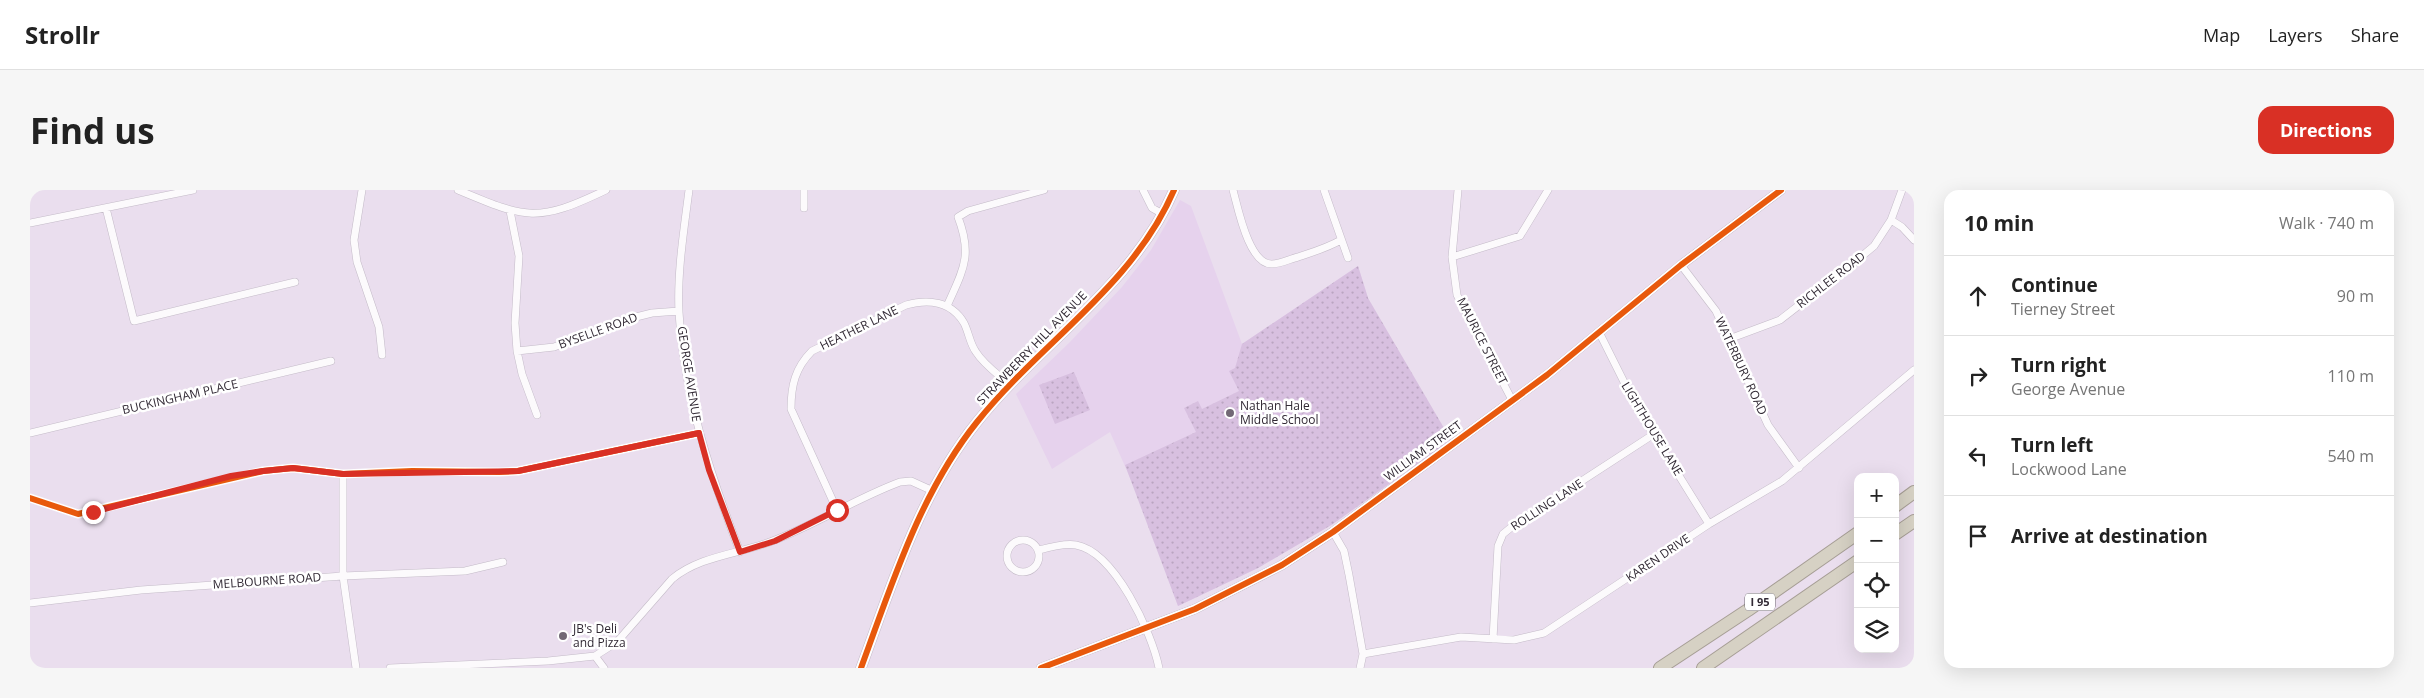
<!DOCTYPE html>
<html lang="en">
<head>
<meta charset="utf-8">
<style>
	:root { --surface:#fff; --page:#f6f6f6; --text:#222; --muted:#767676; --line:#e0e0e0; --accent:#d93025 }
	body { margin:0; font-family:"Open Sans",sans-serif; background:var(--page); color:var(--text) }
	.controls { position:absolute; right:15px; bottom:15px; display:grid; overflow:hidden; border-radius:10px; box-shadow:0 5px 20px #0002 }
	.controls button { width:45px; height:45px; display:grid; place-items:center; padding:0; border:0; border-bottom:1px solid var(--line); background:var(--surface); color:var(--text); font:25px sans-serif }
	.stop { position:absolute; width:15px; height:15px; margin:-11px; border:4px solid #d93025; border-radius:50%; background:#fff }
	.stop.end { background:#d93025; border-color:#fff; box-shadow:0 1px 5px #0008 }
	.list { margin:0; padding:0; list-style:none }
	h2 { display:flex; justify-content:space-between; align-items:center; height:65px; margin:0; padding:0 20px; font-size:21px }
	h2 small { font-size:16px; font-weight:400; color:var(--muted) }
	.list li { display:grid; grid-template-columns:32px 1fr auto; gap:15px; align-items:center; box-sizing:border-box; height:80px; padding:0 20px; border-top:1px solid var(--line) }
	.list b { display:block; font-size:19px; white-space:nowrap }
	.list p { margin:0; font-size:16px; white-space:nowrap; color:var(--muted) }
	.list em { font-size:16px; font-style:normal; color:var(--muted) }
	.icon { flex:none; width:28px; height:28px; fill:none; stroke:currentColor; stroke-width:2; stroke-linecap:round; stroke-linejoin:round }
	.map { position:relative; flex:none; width:1884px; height:478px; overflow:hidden; border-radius:15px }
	header { display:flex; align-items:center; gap:30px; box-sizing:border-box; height:70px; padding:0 25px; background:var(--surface); border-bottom:1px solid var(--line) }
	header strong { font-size:24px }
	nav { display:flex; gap:28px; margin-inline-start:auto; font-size:18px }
	.intro { display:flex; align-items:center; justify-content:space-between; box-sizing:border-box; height:120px; padding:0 30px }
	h1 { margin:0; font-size:35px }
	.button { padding:12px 22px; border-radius:15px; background:var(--accent); color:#fff; font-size:18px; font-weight:700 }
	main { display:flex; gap:30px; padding:0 30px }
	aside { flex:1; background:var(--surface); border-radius:15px; box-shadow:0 5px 20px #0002 }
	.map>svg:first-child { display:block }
	.built { fill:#e6d2ed }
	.park { fill:url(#park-dots) }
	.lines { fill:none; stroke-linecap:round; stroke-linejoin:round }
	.minor-casing { stroke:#c4bbc8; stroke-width:8 }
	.tertiary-casing { stroke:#c4bbc8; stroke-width:10 }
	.secondary-casing { stroke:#c4bbc8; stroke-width:11 }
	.motorway-casing { stroke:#a69e95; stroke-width:14 }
	.minor { stroke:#fcfafc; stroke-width:7 }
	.tertiary { stroke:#fcfafc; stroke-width:9 }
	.secondary { stroke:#fcfafc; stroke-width:10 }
	.motorway { stroke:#d6d1c4; stroke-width:12 }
	.cycleway-casing { stroke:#fff; stroke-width:9 }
	.cycleway { stroke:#e8590c; stroke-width:6 }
	.route { stroke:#d93025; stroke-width:6 }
	.poi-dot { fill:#726875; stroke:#fff; stroke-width:2 }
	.labels { text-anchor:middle; stroke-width:5; stroke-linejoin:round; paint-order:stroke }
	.shield { fill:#fff; stroke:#6f6971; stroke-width:1 }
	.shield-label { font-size:11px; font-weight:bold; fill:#312934 }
	.street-label { font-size:12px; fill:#312934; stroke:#fff }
	.poi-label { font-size:12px; fill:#312934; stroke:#fff; text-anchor:start }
</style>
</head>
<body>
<header>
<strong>Strollr</strong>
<nav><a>Map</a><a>Layers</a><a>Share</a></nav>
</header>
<div class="intro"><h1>Find us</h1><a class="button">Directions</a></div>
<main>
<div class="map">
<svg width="1884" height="478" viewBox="0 0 1884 478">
	<defs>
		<pattern id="park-dots" width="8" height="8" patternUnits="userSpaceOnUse" patternTransform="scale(1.25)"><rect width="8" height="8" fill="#d8c0e0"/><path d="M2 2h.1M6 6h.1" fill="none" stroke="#baa5c1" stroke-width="1.8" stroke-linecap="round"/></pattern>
	</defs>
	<rect width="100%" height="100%" fill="#eadeee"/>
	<path class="built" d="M1150,10L1161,16L1212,154L1328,76L1338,108L1303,334L1228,378L1148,416L1111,313L1080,242L1022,279L986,204L1039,153L1092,97L1121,60Z"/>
	<path class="park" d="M1328,76L1338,108L1421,250L1303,334L1228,378L1148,416L1095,275L1166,242L1154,218L1168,211L1172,219L1209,201L1199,181L1205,178L1212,154Z
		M1044,182L1060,220L1025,234L1009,195Z"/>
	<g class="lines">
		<defs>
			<path id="minor" d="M332,0L324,50L327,72L349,137L352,165
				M428,0C497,29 507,33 576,0
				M659,0C654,40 647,82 649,122C654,205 680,284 710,362
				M774,0V18
				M1113,0L1122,18L1131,23
				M1203,0C1208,18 1219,75 1242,74C1250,74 1260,69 1268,67C1283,62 1297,58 1311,50
				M1294,0L1318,68
				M1428,0L1422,67L1427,105L1482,210
				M76,18L104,131L265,92
				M480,21L489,66L485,133L487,161L492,184L507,225
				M1861,30L1872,37L1884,50
				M0,33L163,0
				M1422,67L1490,46L1518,0
				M1651,75L1686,121L1738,235L1769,278
				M917,116C933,80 943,66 928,27L938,21L1014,0
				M1569,142L1607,218L1679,334
				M1699,149L1750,130L1826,71L1844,56L1861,30L1872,0
				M487,161L524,157L598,129L622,123L649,121
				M0,243L301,171
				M313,284V386L326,478
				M0,308L48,324L233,281L263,278L313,284L382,281L469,282L488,281L669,243
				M807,320L761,219C761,196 765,178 782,161L876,115C898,109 921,111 934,133C939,143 940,154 946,162C954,175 969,185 980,195
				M1303,342L1314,361L1319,385L1333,464L1330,478
				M977 366a16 16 0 1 1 32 0a16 16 0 1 1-32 0Z
				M1009,360C1020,357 1035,353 1046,355C1085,362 1122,443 1129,478
				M0,413L111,400L313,386L435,381L473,372
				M1463,449L1468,356L1473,344L1484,335L1624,244
				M1333,464L1431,447L1484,450L1514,443L1679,334L1752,291L1884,180
				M565,466L574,478
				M360,478L518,471L565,466L587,452L642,389C671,365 711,364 745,350C788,333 827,308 870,292L881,291L903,301"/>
			<path id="tertiary" d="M1011,478L1165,419L1252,375L1303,342L1517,185L1651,75L1751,0"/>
			<path id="secondary" d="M831,478C862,394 890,303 947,232C1010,153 1103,96 1144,0"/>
			<path id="motorway" d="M1865,316L1884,302
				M1865,344L1884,331
				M1630,478L1718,420L1828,343
				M1673,478L1828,371"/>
		</defs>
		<use href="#minor" class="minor-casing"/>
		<use href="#tertiary" class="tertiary-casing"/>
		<use href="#secondary" class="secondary-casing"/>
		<use href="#motorway" class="motorway-casing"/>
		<use href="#minor" class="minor"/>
		<use href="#tertiary" class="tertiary"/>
		<use href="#secondary" class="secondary"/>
		<use href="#motorway" class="motorway"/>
		<defs>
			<path id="cycleway" d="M0,308L48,324L233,281L263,278L313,284L382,281L469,282L488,281L669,243
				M831,478C862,394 890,303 947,232C1010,153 1103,96 1144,0
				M1011,478L1165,419L1252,375L1303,342L1517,185L1651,75L1751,0"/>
		</defs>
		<use href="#cycleway" class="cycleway-casing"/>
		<use href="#cycleway" class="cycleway"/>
	</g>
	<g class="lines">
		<path class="route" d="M63,322L201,286L233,281L263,278L313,284L488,281L669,243L679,280L710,362L745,351L807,320"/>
	</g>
	<g class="poi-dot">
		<circle cx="1200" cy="223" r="5"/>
		<circle cx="533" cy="446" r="5"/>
	</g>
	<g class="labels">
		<rect class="shield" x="1715" y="403.5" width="30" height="17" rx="4"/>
		<g class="shield-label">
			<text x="1730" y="416">I 95</text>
		</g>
		<g class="street-label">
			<text transform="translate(1801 90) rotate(-38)" y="4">RICHLEE ROAD</text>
			<text transform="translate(829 138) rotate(-26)" y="4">HEATHER LANE</text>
			<text transform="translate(568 141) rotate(-20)" y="4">BYSELLE ROAD</text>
			<text transform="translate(1452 151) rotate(63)" y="4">MAURICE STREET</text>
			<text transform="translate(1002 158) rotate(-46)" y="4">STRAWBERRY HILL AVENUE</text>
			<text transform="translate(1711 176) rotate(65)" y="4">WATERBURY ROAD</text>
			<text transform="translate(659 184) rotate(81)" y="4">GEORGE AVENUE</text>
			<text transform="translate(150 207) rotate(-13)" y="4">BUCKINGHAM PLACE</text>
			<text transform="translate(1622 239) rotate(59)" y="4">LIGHTHOUSE LANE</text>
			<text transform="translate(1393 261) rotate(-36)" y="4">WILLIAM STREET</text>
			<text transform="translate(1517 315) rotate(-33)" y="4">ROLLING LANE</text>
			<text transform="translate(1628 368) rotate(-34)" y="4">KAREN DRIVE</text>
			<text transform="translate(237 391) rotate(-4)" y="4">MELBOURNE ROAD</text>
		</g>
		<g class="poi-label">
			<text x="1210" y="220">Nathan Hale<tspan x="1210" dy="14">Middle School</tspan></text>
			<text x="543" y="443">JB's Deli<tspan x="543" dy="14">and Pizza</tspan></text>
		</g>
	</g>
</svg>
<div class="controls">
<button>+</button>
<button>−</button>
<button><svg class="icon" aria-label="locate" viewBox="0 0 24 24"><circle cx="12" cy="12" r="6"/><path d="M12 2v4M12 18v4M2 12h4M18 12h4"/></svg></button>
<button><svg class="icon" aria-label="layers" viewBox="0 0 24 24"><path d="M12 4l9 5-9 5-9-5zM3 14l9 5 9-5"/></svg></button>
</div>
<div class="stop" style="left:807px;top:320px"></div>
<div class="stop end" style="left:63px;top:322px"></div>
</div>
<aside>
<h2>10 min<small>Walk · 740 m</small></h2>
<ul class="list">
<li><svg class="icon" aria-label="ahead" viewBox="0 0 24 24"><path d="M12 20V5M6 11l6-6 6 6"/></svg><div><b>Continue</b><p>Tierney Street</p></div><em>90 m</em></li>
<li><svg class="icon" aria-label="right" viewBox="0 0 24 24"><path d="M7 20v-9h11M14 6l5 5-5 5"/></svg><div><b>Turn right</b><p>George Avenue</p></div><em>110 m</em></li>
<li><svg class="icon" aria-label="left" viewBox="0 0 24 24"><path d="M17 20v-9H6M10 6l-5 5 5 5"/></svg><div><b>Turn left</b><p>Lockwood Lane</p></div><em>540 m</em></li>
<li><svg class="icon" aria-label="arrive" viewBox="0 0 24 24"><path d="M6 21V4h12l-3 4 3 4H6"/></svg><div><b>Arrive at destination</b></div></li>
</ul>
</aside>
</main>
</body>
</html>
